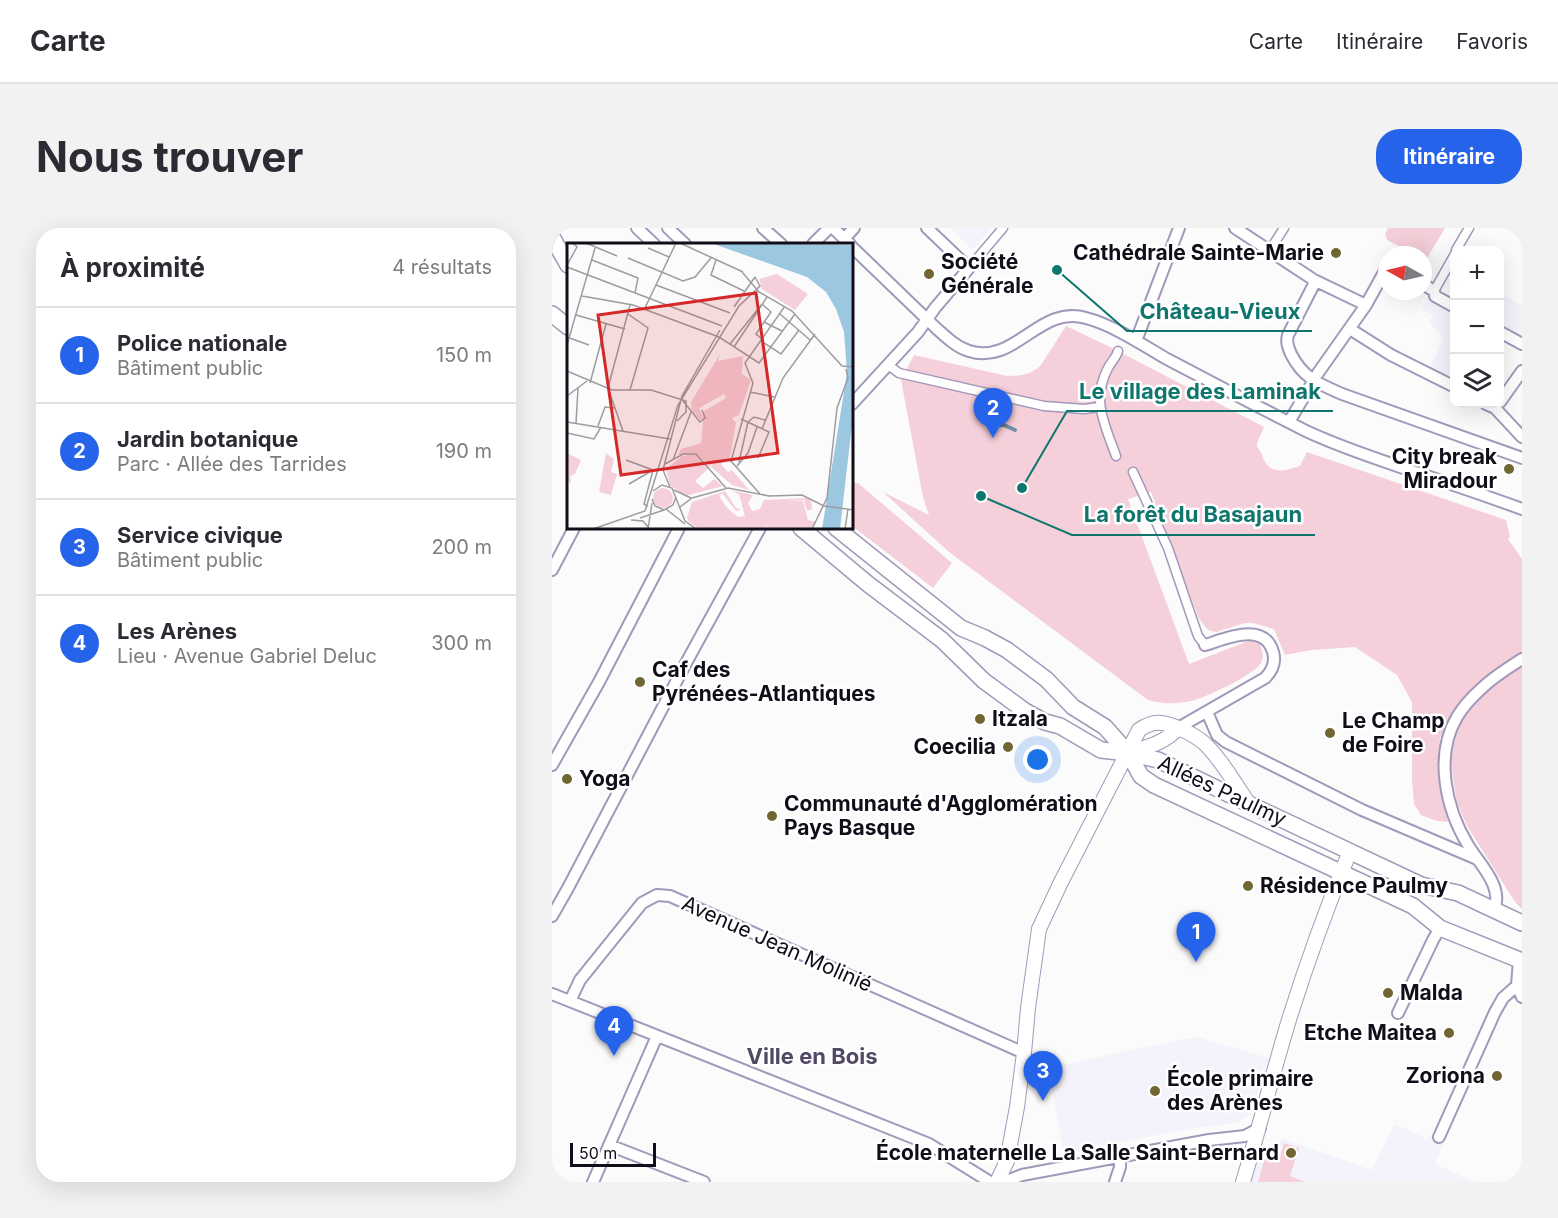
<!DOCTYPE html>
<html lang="fr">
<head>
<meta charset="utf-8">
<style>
	:root { --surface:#fff; --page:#f2f2f3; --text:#2b2b33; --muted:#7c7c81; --line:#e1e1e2; --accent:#2563eb }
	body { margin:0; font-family:Inter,sans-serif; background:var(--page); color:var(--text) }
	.controls { position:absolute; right:18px; top:18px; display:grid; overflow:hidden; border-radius:12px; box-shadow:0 6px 24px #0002 }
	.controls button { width:54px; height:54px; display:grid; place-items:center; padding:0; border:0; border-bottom:2px solid var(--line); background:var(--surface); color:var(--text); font:30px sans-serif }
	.compass { position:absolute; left:826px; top:18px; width:54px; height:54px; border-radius:50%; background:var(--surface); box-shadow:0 6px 24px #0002; rotate:278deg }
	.scale { position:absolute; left:18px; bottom:15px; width:86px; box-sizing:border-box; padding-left:6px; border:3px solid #110d19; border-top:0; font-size:16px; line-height:21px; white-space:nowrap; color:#110d19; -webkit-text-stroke:4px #fff; paint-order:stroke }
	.you { position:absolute; left:486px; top:532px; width:21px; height:21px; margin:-15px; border:4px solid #fff; border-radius:50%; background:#1a73e8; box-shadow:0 0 0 9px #1a73e833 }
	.badge { display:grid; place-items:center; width:39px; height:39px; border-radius:50%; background:var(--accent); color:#fff; font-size:20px; font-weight:700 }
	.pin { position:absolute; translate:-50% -50px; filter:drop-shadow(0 2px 3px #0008) }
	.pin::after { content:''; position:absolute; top:32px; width:21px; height:18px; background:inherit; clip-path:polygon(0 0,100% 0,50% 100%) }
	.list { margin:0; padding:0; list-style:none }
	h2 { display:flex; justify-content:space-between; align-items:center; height:78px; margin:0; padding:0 24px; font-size:26px }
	h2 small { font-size:20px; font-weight:400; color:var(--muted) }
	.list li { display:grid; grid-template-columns:39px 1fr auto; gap:18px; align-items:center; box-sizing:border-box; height:96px; padding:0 24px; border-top:2px solid var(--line) }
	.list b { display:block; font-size:22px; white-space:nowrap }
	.list p { margin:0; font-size:20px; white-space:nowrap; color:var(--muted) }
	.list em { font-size:20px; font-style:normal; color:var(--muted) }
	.icon { flex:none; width:33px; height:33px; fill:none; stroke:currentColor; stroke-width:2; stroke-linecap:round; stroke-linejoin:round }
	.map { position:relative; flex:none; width:970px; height:954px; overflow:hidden; border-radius:24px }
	header { display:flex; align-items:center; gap:36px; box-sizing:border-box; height:84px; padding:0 30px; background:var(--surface); border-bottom:2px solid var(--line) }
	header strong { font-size:28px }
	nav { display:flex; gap:33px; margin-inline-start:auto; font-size:21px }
	.intro { display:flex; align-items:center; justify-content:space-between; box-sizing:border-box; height:144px; padding:0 36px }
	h1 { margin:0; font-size:42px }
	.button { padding:15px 27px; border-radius:24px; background:var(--accent); color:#fff; font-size:21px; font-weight:700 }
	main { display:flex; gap:36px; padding:0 36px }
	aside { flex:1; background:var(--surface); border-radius:24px; box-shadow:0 6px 24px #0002 }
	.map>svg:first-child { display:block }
	.built { fill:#f4f2fa }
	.green { fill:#f5cfd9 }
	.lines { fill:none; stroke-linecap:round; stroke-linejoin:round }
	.stream { stroke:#728fa4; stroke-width:4 }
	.pedestrian-casing { stroke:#a199b9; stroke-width:11 }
	.minor-casing { stroke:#a199b9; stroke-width:14 }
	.tertiary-casing { stroke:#a199b9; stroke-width:16 }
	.secondary-casing { stroke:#a199b9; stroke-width:18 }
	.pedestrian { stroke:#fff; stroke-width:8 }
	.minor { stroke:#fff; stroke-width:10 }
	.tertiary { stroke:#fff; stroke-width:14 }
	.secondary { stroke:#fff; stroke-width:15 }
	.poi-dot { fill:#716532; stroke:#fff; stroke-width:2 }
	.labels { text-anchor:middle; stroke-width:5; stroke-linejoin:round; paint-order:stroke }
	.poi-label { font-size:21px; font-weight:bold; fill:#110d19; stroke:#fff; text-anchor:start }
	.street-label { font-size:21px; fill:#110d19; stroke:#fff }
	.neighbourhood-label { font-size:22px; font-weight:bold; fill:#514965; stroke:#fff }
	.inset-road { fill:none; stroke:#9d9ca1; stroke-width:1.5 }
	.view { fill:#d62828; fill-opacity:0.15; stroke:#d62828; stroke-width:3 }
	.inset-edge { fill:none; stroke:#110d19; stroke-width:3 }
	.leader { fill:none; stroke:#0f766e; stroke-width:2 }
	.callout-dot { fill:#0f766e; stroke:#fff; stroke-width:2 }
	.callout-label { font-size:22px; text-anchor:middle; font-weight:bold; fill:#0f766e; stroke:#fff; stroke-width:5; stroke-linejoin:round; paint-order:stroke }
</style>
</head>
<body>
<header>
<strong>Carte</strong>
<nav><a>Carte</a><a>Itinéraire</a><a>Favoris</a></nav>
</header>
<div class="intro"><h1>Nous trouver</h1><a class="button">Itinéraire</a></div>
<main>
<aside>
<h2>À proximité<small>4 résultats</small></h2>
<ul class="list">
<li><span class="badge">1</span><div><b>Police nationale</b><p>Bâtiment public</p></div><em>150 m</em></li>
<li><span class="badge">2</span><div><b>Jardin botanique</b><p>Parc · Allée des Tarrides</p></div><em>190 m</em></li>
<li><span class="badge">3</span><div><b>Service civique</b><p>Bâtiment public</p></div><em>200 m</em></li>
<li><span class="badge">4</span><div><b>Les Arènes</b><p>Lieu · Avenue Gabriel Deluc</p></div><em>300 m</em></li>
</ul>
</aside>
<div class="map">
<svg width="970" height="954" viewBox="0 0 970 954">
	<rect width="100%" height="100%" fill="#fbfbfb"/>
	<path class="built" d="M398,0H439L421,22Z
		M948,65L970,77V110L948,99Z
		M875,70L902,85V136L895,151L876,141L892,112L888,109L890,106L880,100L881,97L877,95L881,87L870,81Z
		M645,809L717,830L699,884L695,889L684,895L635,901L512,926L496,841L569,824Z
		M843,896L875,911L877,907L892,915L883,936L923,954H698L709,916L725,922L729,910L820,942Z"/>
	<path class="green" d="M836,0H893L874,32L871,31V27H864L835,12L833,6Z
		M514,98L558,119L712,199L705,215V219C709,223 710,227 712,232C720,248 735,242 748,238L755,224L954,292L958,309L956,311L970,331V427L915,469L898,491L888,510L886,541L896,594L885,593L869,587L862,576L860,552V474L845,447L803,419L759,422L733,427L722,401L701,395H693L664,404L656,402L647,391L599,264L576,271L637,436L699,412L705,413C710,419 713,428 709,435C702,447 653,470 639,473C624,476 610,476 596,472L397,324L331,264L377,287L371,269L349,152L362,127L455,148C469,148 479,147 489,137Z
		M300,255H306L400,335L381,360L300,298Z
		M970,436V681L963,674L915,598L905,575L899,537L901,518L910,491L914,488L923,475L950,448Z
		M732,915L747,920L738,948L753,954H706L715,923L728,928Z"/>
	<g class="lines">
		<path class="stream" d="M447,197H452L463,202"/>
		<defs>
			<path id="pedestrian" d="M718,22L732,0
				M904,22L917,0
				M417,40L451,0
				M882,63L903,26
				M336,137L347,145L492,178L532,181L547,179
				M564,228C553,197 539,172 556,140C559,134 564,130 566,123
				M581,244L616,320L646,408L653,417"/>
			<path id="minor" d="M85,0L102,16
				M116,0L133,16
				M211,0L229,16
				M281,0L298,16
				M683,0L762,52L814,77
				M292,11L302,0
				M261,16L277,0
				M300,19L384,100C394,109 404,119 417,123C463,138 487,76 534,90C561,97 591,117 615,131C661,155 706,179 752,202C785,218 820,229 854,241C893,254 932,267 970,281
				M762,52V56L736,107C734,114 736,119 739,126C751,150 767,156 790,166L970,230
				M871,56L882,63L883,68L903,79
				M798,101L839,127L903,159
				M948,104L970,116
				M584,113L627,0
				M948,174L970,143
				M300,176L366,104L383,80L417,40L375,0
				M934,176L943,180L970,209
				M737,194L766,145L814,77L835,39
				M0,342L22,300
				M655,484L665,507L674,514L810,582L925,631
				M626,500L713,450C720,443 724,434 721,424C712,393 673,411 653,417
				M0,537L47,454L127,300
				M942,682C952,658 927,636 916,617C894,581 882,528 905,489C911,479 920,469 929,461C941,449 956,440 970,431
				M0,688L16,660L134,435L208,300
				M967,732L965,757L970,769
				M0,766L377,916L438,954
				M18,773L28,752L90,675L105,667L118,668L472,825
				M846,785L881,712L888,700
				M887,909L943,784L951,770L970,753
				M57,917L152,954
				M41,954L105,808
				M452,954L470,947L657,912L693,908L708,900
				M563,954L568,939V929"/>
			<path id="tertiary" d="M576,525C595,519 613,515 626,500
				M445,954L455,933L465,879L472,825L476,780L487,701L509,654L587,502C593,498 601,494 609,495C621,496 643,507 652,515C670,532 683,556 697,576
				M691,954C707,901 720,848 736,795C754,737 775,679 798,623"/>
			<path id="secondary" d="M0,9L16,37
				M0,86L16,99
				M249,300L316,356L390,412L432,453L473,483L493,494L508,498L549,522L576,525L606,532L697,576L869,657L906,665L970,695
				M284,300L409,400L433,410L455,422L494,451L521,479L553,499L576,525L589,548L602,557L861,678L888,700L970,733"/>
		</defs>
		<use href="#pedestrian" class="pedestrian-casing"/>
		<use href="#minor" class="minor-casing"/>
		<use href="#tertiary" class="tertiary-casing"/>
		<use href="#secondary" class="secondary-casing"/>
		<use href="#pedestrian" class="pedestrian"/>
		<use href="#minor" class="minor"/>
		<use href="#tertiary" class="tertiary"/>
		<use href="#secondary" class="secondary"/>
	</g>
	<g class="poi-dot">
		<circle cx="784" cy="25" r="6"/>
		<circle cx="377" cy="46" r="6"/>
		<circle cx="957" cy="241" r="6"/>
		<circle cx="88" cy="454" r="6"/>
		<circle cx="428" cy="491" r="6"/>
		<circle cx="778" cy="505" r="6"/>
		<circle cx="456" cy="519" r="6"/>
		<circle cx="15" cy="551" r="6"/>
		<circle cx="220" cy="588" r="6"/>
		<circle cx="696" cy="658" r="6"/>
		<circle cx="836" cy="765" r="6"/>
		<circle cx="897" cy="805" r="6"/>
		<circle cx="945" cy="848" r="6"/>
		<circle cx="603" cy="863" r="6"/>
		<circle cx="739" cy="925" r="6"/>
	</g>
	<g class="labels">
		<g class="poi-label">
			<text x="772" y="32" text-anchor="end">Cathédrale Sainte-Marie</text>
			<text x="389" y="41">Société<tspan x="389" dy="24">Générale</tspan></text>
			<text x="945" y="236" text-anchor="end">City break<tspan x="945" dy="24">Miradour</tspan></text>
			<text x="100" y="449">Caf des<tspan x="100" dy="24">Pyrénées-Atlantiques</tspan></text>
			<text x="440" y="498">Itzala</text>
			<text x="790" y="500">Le Champ<tspan x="790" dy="24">de Foire</tspan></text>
			<text x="444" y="526" text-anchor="end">Coecilia</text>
			<text x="27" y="558">Yoga</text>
			<text x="232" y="583">Communauté d'Agglomération<tspan x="232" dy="24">Pays Basque</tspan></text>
			<text x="708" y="665">Résidence Paulmy</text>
			<text x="848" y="772">Malda</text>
			<text x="885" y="812" text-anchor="end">Etche Maitea</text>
			<text x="933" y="855" text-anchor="end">Zoriona</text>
			<text x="615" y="858">École primaire<tspan x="615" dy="24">des Arènes</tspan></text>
			<text x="727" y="932" text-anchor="end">École maternelle La Salle Saint-Bernard</text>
		</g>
		<g class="street-label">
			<text transform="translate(670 563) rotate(25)" y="7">Allées Paulmy</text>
			<text transform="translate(225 716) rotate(24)" y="7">Avenue Jean Molinié</text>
		</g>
		<g class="neighbourhood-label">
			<text x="260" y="836">Ville en Bois</text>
		</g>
	</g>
	<g transform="translate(15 15)">
		<rect width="286" height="286" fill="#fbfbfb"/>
		<path d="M210,31L241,51L228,67L195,46L192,36ZM153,111L151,118L176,113L175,131L184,137L172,172L165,175L169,180L163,214L154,221L161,229L165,227L182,247L165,242L128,210L111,212L114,206L134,200L137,168L159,155L157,151L132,165L137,175L133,177L125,167L124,159ZM0,210L14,217L8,231L3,233L4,240L0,239ZM39,210L47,216L44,229L50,231L44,252L32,249ZM127,211L143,224L128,238L136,245L147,236L156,243L118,253L103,242L99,226L115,213ZM86 255a10 10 0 1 1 20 0a10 10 0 1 1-20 0ZM163,247L186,252L181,260L185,268L193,266L197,257L240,255L244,257L245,266L240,268L237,257H220L236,258L241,277L249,279L244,286H202L197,279L201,286H132L123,280L120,275L125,259L158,248L169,265L174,266L169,268L155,250L152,253L160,265L171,274L178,273L172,251Z" fill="#f5cfd9"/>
		<path d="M144,0L286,2V173L273,286H255L280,130L277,89L269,66L259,49L240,34Z" fill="#9bc7e0"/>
		<path class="inset-road" d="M19,0L50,13M113,0L176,29M81,5L102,14M61,15L116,38L128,34L144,15M25,17L71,35L68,50M149,17L144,32L177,48M0,22L10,4L6,0M0,24L155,83M175,29L192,49L225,68L275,123L287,124M89,42L163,70M15,53L66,62L152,94L192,120L228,71M195,61L204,69L189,91L195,96M167,64L188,34M77,67L109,0M61,71L81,85L63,147M213,71L243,97M9,72L58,86M197,79L215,88M0,94L22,102M194,98L214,111L232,87M163,101L195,61M0,102L28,5M167,104L200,54M0,128L45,147H84L119,158V169L110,178M23,140L39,81M183,149L208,154M0,153L20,138M116,158L133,179L138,175L135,167M174,176L202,189L191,215M0,179L103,196M181,179L187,174L198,177M9,180L11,145M31,183L38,164L48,165M195,186L216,135L248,91M56,188L41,145L63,62M0,190L27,196L34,184M59,217L86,227M106,217L124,169M172,219L181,179M98,221L116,211H129L159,245M170,223L181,210L190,184M62,241L86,227M103,244L96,227L115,153L153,87M107,247L124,255M86,248L95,242L105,245L118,278L129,286M193,251L164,218L186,140L178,120L218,63M85,256L88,263L97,267L106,262L109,254M81,263L77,261L86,227M113,264L125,255L161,245L202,253L235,252L257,263L287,267M99,266L118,281M73,275L97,267M64,277L76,278L81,284M26,286L78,268L111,162L172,63L193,43L188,34M81,286L85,260M245,286L260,255L270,165L281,135L279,126M278,286L281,266"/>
		<path class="view" d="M189,50L211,210L54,232L31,72Z"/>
		<rect width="286" height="286" class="inset-edge"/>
	</g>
	<path class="leader" d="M505 42L575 103H760M470 260L515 183H781M429 268L520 307H763"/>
	<g class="callout-dot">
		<circle cx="505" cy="42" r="6"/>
		<circle cx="470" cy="260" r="6"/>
		<circle cx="429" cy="268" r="6"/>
	</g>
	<g class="callout-label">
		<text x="668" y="91">Château-Vieux</text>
		<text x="648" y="171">Le village des Laminak</text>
		<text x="641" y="294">La forêt du Basajaun</text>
	</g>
</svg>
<div class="controls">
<button>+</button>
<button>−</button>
<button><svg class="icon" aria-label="layers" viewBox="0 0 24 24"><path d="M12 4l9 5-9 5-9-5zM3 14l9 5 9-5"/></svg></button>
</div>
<svg class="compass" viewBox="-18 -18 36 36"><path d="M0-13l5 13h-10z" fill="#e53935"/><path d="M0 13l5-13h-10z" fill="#7c7c81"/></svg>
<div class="scale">50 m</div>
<div class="you"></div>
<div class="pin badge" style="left:644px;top:734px">1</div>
<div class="pin badge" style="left:441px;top:210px">2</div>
<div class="pin badge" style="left:491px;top:873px">3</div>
<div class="pin badge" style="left:62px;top:828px">4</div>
</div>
</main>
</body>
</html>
